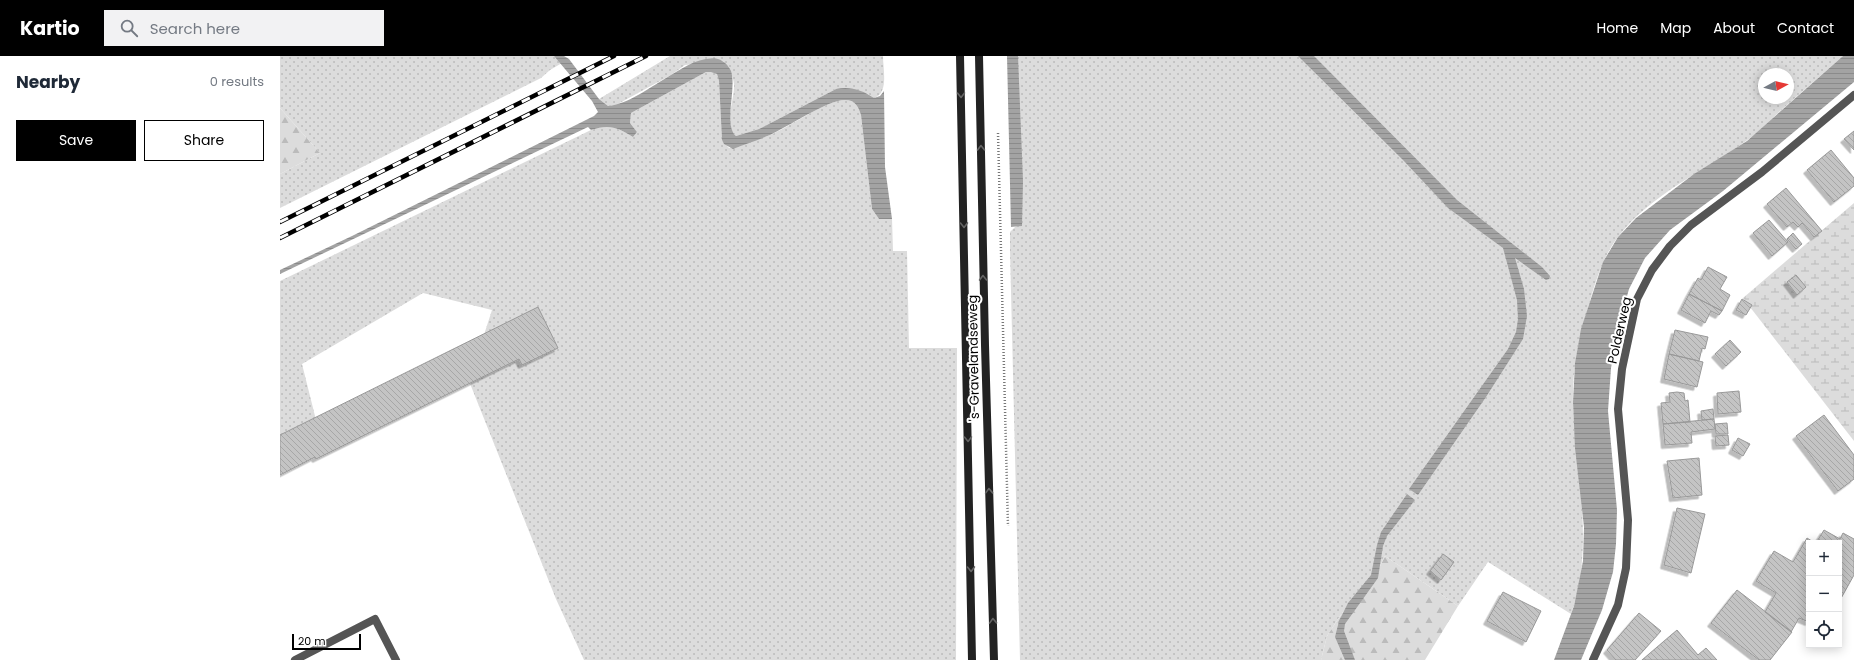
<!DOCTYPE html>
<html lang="en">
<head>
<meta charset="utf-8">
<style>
	:root { --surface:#fff; --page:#f2f2f3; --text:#1f2937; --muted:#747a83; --line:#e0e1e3; --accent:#000 }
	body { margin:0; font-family:Poppins,sans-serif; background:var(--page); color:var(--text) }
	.controls { position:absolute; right:12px; bottom:12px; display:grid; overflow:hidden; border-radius:0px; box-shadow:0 2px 10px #0003 }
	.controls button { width:36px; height:36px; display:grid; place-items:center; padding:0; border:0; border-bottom:1px solid var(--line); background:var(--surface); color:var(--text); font:20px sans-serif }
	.compass { position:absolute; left:1478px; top:12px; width:36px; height:36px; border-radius:50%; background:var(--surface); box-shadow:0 2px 10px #0003; rotate:82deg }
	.scale { position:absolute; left:12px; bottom:10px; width:69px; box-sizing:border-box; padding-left:4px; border:2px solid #000; border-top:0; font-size:11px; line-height:14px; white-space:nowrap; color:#000; -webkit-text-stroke:3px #fff; paint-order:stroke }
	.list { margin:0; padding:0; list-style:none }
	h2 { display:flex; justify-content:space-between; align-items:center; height:52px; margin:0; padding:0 16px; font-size:17px }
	h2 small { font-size:13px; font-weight:400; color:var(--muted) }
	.actions { display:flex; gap:8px; padding:12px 16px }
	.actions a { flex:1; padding:9px 0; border:1px solid var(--accent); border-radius:0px; text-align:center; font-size:14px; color:var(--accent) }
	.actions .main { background:var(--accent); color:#fff }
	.icon { flex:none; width:22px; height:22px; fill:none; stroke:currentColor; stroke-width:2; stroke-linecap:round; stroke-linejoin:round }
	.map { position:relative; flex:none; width:1574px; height:604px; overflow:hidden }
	header { display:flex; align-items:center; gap:24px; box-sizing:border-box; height:56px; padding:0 20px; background:var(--accent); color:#fff }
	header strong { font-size:19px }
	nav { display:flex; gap:22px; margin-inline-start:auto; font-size:14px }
	.search { width:280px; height:36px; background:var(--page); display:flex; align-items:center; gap:10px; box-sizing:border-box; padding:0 14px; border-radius:0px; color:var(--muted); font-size:15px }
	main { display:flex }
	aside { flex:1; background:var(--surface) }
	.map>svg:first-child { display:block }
	.grass { fill:url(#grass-dots); fill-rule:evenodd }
	.forest { fill:url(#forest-firs) }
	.wetland { fill:url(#wetland-marsh) }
	.water { fill:url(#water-rules) }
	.building { fill:url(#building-back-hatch); stroke:#999; filter:url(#shadow) }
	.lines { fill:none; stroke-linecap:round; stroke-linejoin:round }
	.path { stroke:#777; stroke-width:2.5; stroke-dasharray:1 2; stroke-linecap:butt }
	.street { stroke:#555; stroke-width:8 }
	.secondary { stroke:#222; stroke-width:8 }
	.rail-casing { stroke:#000; stroke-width:4.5 }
	.rail { stroke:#fff; stroke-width:3; stroke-dasharray:9; stroke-linecap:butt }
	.oneway { stroke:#646464 }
	.labels { text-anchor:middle; stroke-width:4; stroke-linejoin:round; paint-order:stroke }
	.street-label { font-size:13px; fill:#000; stroke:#fff }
</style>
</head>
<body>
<header>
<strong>Kartio</strong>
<div class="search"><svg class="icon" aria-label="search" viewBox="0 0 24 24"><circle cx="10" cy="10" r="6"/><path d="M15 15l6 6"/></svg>Search here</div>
<nav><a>Home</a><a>Map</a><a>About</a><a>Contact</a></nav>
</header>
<main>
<aside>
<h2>Nearby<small>0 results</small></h2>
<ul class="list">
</ul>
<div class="actions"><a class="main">Save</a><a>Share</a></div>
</aside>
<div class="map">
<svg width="1574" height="604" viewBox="0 0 1574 604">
	<defs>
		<pattern id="grass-dots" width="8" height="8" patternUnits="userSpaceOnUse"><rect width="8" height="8" fill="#dcdcdc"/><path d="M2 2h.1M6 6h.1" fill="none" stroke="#bbb" stroke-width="1.8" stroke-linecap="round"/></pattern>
		<pattern id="forest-firs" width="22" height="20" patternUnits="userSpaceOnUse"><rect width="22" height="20" fill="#dcdcdc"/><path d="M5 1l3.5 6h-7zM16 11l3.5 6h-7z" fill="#bbb"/></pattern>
		<pattern id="wetland-marsh" width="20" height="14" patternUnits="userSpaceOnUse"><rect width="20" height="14" fill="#dcdcdc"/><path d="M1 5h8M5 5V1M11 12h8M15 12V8" fill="none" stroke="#bbb"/></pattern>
		<pattern id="water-rules" width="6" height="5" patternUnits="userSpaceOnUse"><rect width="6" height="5" fill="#a3a3a3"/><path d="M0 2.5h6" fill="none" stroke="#8b8b8b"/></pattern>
		<pattern id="building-back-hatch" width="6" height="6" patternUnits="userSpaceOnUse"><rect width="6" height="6" fill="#c4c4c4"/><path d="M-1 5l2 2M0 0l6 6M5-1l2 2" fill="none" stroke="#a7a7a7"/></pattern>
		<filter id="shadow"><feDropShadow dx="-3.5" dy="3.5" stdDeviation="0" flood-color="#0004"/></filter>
	</defs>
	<rect width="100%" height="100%" fill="#fff"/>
	<path class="grass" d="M0,0H274L282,7L270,14L261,22L0,152V118L40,97L0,52Z
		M390,0H603C603,14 609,37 594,42L588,38L556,33L479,73L456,80C443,68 455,43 454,28C453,19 449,12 443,5L405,9L391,19L336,49L328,50L319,43Z
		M734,0H1563C1542,19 1520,37 1499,56C1488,66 1478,77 1466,85C1423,116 1371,138 1338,181C1322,202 1315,227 1308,252C1298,284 1292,316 1293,349C1296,419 1315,491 1291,558L1208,506L1178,550L1105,500L1092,526L1062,557L1047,580L1041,604H740L730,194V176L737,169ZM1484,18H1508V42H1484Z
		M431,15L437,18L439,25L442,84L449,92C462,87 477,84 490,79C508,72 548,43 565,44C575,44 578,50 581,59L592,153L599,163H612L613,195H627L629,292H677L676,604H304L276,543L189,325L212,254L143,237L22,308L43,392L0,417V225L311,74C329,68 337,71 353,81L357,76L350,67L351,57L426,16Z"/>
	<path class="forest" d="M0,52L40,97L0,118Z
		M1105,500L1178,550L1145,604H1041L1047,580L1062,557L1092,526Z"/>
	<path class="wetland" d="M1574,147V385L1463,242Z"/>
	<path class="water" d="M274,0H284L289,3L319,43L328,50C348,48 369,32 386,22C402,13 418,0 438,3C444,5 448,9 451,15C457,33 443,69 456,80L479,73L556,33C570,30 582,34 594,42L600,40L604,35L605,111L612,163H599L592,153L581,59C578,50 575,44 565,44C550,43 507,71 490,79C478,84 465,88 453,93L444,88L442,84L439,25L437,18L431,16H426L351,57L350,67L357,76L353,81C337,71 329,68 311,74L308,71L0,218V214L72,180L314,60L318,56L312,45Z
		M727,0H738L743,125L742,170L731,171Z
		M1018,0H1034L1177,144L1262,211L1270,220L1269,223L1266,224L1235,202L1244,233L1247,260L1243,283L1206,341L1138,439L1129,433L1228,293L1236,276L1238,263L1237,244L1223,192L1168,152L1123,104Z
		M1563,0H1574V26L1443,135L1390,174L1365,202L1349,233L1339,269L1331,312L1328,355L1337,454L1336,488L1333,516L1322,554L1301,604H1274L1294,550L1303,505L1304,471L1295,392L1293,346L1295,307L1301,273L1323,206L1338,181L1356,162L1414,118L1467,85Z
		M1127,438L1135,444L1107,480L1103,490L1098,522L1065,568L1064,575L1075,604H1065L1055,581L1059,565L1068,547L1091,519L1097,489L1101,476Z"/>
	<path class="building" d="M1574,75V94L1564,83Z
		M1551,94L1574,122V130L1554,146L1527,114Z
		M1506,132L1542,175L1534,181L1522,167L1518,171L1513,166L1507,171L1487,148Z
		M1489,164L1508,186L1492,200L1473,177Z
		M1513,177L1522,188L1516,193L1507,183Z
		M1428,211L1447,221L1440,233L1450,239L1442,255L1409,238L1418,222L1421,224Z
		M1516,219L1526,231L1517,239L1507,226Z
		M1409,238L1442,255L1439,259L1431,255L1425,267L1401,254Z
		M1462,243L1472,249L1466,259L1456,254Z
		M258,251L278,292L242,309L239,303L36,403L35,401L0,419V379Z
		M1395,274L1428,281L1425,293L1422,292L1419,305L1389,298Z
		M1450,284L1461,296L1446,310L1435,298Z
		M1389,298L1423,306L1417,331L1384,323Z
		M1459,335L1461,356L1438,358L1437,337Z
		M1397,336L1404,337L1405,345L1408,344L1410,366L1383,368L1381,347L1390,346L1389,337Z
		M1433,353L1434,363L1422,364L1421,355Z
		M1544,359L1574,399V423L1558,435L1516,380Z
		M1434,363L1435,373L1411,376L1412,387L1385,389L1383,368Z
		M1447,367L1448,378H1436L1435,368Z
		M1448,379L1449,389L1436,390L1435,380Z
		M1458,382L1470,388L1463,400L1452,394Z
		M1419,402L1422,439L1393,442L1387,405Z
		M1397,452L1425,458L1411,517L1384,509Z
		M1544,474L1560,483L1563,477L1574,483V519L1559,546V487H1536Z
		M1527,482L1535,487H1529V566L1519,562L1511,576L1485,556L1496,537L1476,525L1494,495L1513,506Z
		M1163,498L1174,506L1161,524L1150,515Z
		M1457,534L1512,576L1490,604H1479L1431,567Z
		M1223,536L1261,555L1246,586L1207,565Z
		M1359,557L1381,575L1355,604H1336L1327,594Z
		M1397,574L1418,599L1426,592L1437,604H1362Z"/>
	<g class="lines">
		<path class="path" d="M718,77L728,470"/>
		<path class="street" d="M15,604L95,563L116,604
			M1313,604L1338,549L1346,512L1348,464L1338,353L1342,313L1357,243L1372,214L1390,190L1411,169L1482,116L1574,39"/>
		<path class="secondary" d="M680,0L692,604
			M699,0L705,289L714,604"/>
		<defs>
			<path id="rail" d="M0,166L334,0
				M0,182L366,0"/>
		</defs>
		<use href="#rail" class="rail-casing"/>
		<use href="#rail" class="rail"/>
	</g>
	<defs><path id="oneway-chevron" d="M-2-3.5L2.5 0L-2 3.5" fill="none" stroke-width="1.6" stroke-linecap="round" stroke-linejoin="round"/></defs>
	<g class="oneway">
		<use href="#oneway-chevron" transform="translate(681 39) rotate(89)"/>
		<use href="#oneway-chevron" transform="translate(701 92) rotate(-91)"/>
		<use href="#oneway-chevron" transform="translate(684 169) rotate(89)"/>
		<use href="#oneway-chevron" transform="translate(703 222) rotate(-91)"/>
		<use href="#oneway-chevron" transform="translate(688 383) rotate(89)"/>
		<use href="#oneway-chevron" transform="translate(709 435) rotate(-92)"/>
		<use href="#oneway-chevron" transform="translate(691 513) rotate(89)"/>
		<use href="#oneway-chevron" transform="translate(713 565) rotate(-92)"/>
	</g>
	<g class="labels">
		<g class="street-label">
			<text transform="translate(1339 274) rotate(-77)" y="5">Polderweg</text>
			<text transform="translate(693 302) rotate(-91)" y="5">'s-Gravelandseweg</text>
		</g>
	</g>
</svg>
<div class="controls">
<button>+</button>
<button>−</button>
<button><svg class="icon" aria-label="locate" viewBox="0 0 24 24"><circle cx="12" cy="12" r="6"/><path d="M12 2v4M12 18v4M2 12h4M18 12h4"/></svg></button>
</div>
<svg class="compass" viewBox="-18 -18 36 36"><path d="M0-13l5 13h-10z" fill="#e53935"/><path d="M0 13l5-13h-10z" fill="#747a83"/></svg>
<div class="scale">20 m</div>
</div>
</main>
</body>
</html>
